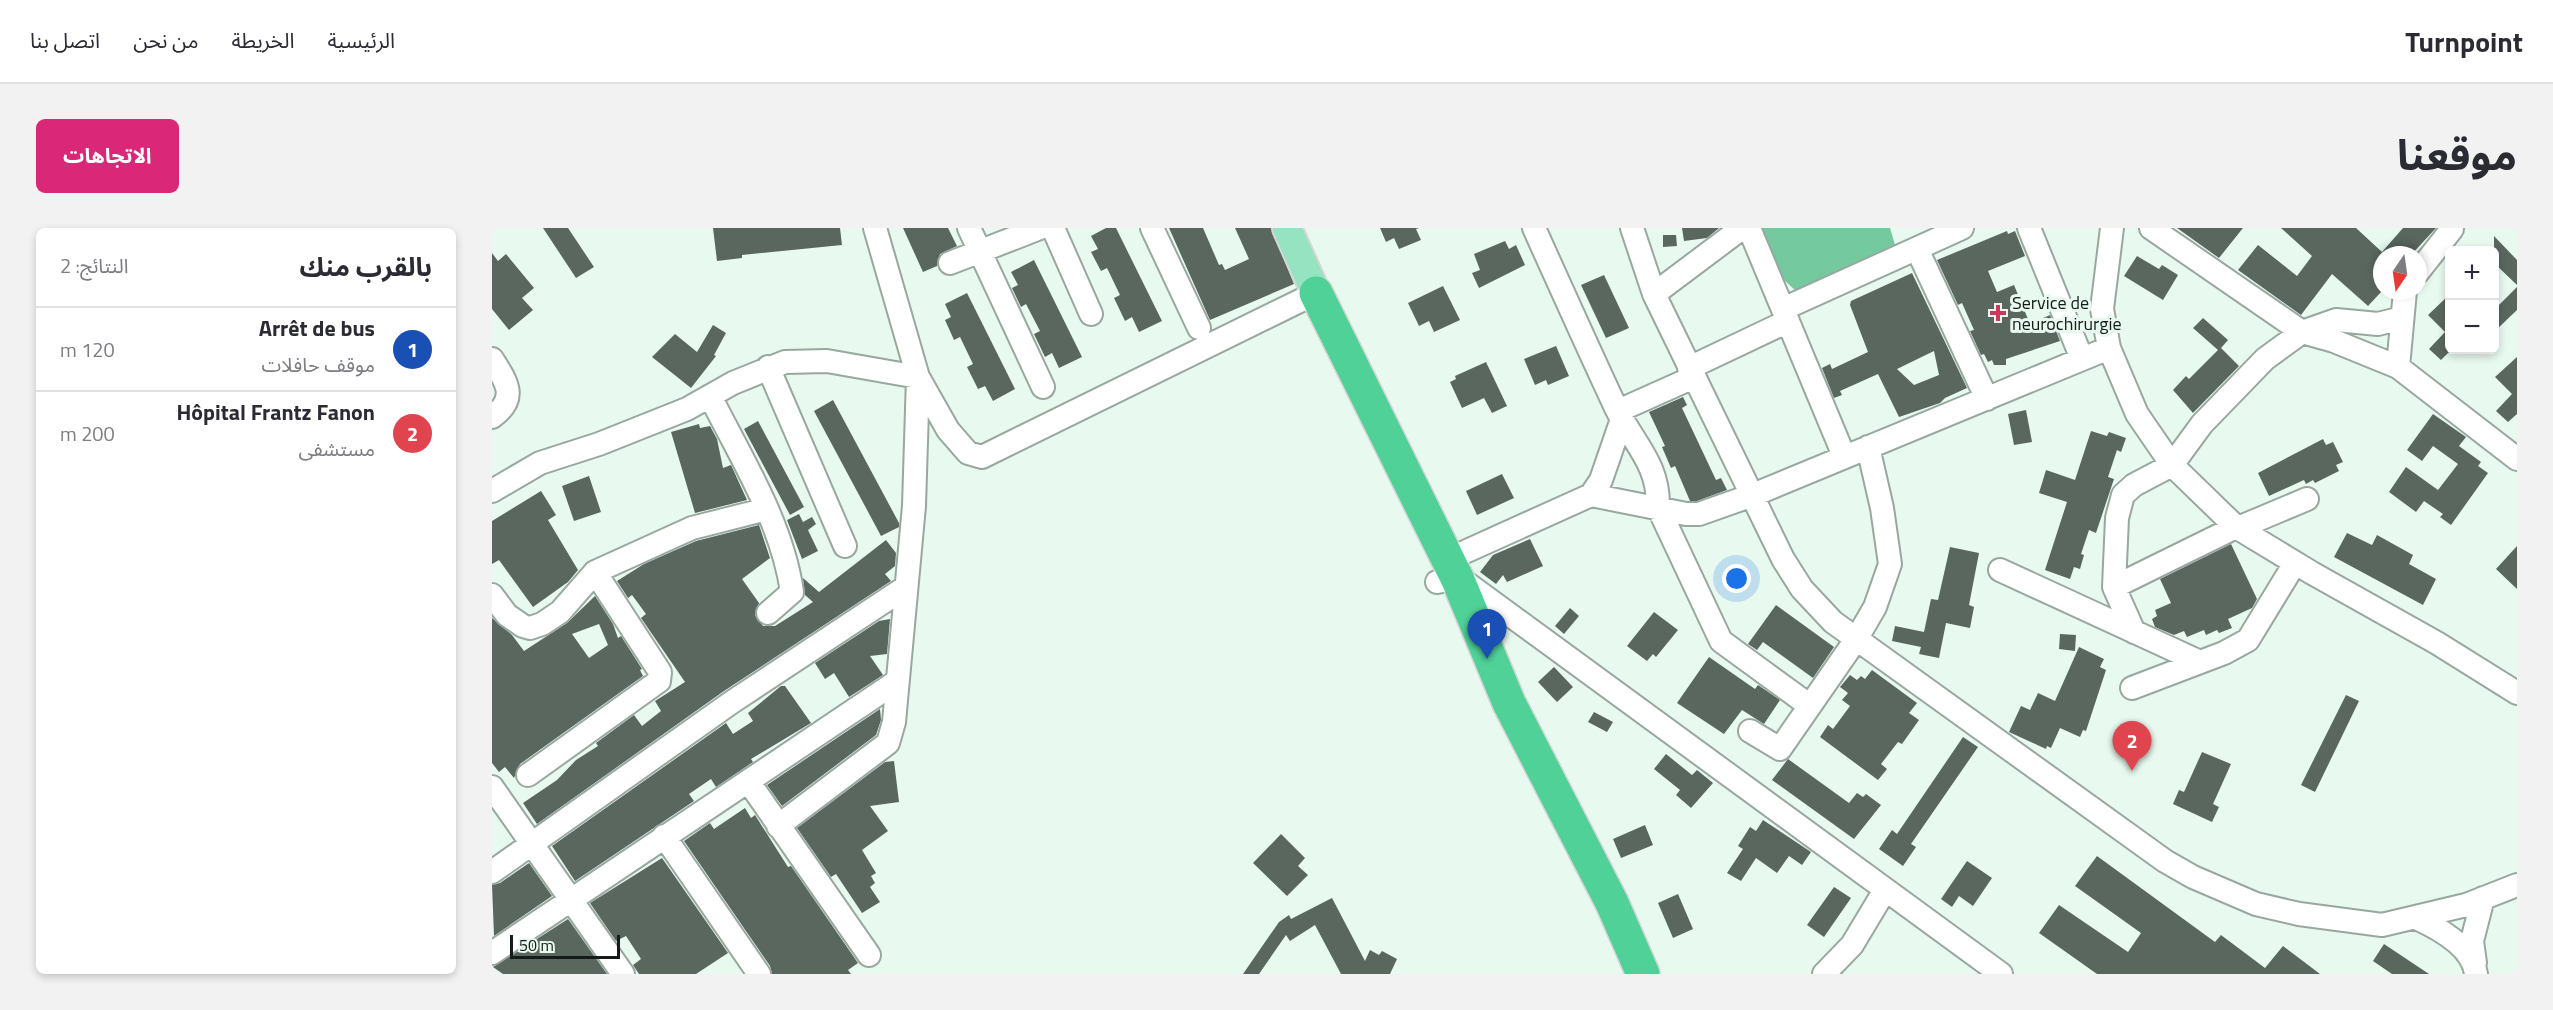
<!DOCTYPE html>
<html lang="ar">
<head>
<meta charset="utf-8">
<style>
	:root { --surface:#fff; --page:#f2f2f3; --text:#2b2b33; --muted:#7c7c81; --line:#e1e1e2; --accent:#db2777 }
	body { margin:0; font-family:"Titillium Web","Noto Sans Arabic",sans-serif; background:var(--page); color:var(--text); direction:rtl }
	.controls { position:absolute; right:18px; top:18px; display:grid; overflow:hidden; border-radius:9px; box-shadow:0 3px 9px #0003 }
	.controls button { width:54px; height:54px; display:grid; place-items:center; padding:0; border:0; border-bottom:2px solid var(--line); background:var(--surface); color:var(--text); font:30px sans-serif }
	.compass { position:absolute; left:1881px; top:18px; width:54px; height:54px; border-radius:50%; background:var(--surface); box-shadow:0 3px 9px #0003; rotate:193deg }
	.scale { position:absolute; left:18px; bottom:15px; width:110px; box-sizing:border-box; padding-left:6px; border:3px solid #151b18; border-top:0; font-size:16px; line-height:21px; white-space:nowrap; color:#151b18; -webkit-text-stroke:4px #e8f9ef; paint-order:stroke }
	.you { position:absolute; left:1245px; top:351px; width:21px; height:21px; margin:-15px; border:4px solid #fff; border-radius:50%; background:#1a73e8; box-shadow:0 0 0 9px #1a73e833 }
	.badge { display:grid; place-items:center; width:39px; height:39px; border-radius:50%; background:var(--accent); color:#fff; font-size:20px; font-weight:700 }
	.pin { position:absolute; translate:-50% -50px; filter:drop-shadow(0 2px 3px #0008) }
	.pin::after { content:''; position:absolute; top:32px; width:21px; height:18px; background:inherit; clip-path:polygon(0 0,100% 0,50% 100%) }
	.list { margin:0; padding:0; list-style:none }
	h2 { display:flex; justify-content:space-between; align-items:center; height:78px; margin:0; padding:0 24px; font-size:26px }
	h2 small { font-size:20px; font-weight:400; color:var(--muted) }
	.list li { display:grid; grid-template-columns:39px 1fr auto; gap:18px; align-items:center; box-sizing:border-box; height:84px; padding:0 24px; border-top:2px solid var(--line) }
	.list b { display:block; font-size:22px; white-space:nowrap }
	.list p { margin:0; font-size:20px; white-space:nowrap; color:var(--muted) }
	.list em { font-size:20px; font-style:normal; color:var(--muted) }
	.map { position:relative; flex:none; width:2025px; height:746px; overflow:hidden; direction:ltr; border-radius:9px }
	header { display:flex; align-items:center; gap:36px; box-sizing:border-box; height:84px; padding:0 30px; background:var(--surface); border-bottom:2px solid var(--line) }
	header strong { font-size:28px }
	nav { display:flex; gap:33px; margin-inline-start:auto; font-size:21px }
	.intro { display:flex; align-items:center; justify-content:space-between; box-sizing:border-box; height:144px; padding:0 36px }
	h1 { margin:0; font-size:42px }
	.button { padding:15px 27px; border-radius:9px; background:var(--accent); color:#fff; font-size:21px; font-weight:700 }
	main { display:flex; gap:36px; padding:0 36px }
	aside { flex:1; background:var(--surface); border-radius:9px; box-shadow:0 3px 9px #0003 }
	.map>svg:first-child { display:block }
	.forest { fill:#75c99f }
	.building { fill:#59675f; fill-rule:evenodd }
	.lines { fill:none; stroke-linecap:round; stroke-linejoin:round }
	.minor-casing { stroke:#98a89f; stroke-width:26 }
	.major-casing { stroke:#d5d6d5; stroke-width:32 }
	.highway-casing { stroke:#d5d6d5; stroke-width:36 }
	.minor { stroke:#fff; stroke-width:22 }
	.major { stroke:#96e3c1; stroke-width:28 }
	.highway { stroke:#50d198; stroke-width:33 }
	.poi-dot { fill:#c8395b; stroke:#e8f9ef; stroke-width:2 }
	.labels { text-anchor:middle; stroke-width:6; stroke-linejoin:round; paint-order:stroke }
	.poi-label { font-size:18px; fill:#151b18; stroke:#e8f9ef; text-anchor:start }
</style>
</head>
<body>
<header>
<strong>Turnpoint</strong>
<nav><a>الرئيسية</a><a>الخريطة</a><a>من نحن</a><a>اتصل بنا</a></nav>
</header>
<div class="intro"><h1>موقعنا</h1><a class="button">الاتجاهات</a></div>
<main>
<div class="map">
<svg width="2025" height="746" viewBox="0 0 2025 746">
	<rect width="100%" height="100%" fill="#e8f9ef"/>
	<path class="forest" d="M1257,0H1398L1403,17L1304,63L1270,32Z"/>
	<path class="building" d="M51,0H76L102,39L84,50Z
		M221,0H348L350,17L250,27V30L225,33Z
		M411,0H456L465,18L448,26L445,38L431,44Z
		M614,0H624L670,93L647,104L640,89L633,93L622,70L628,67L615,40L609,43L599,24L606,21L599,8Z
		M677,0H711L727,37L730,36L733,42L757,31L743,0H779L802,56L718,92Z
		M888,0H927L924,1L929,12L907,21L902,10L894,14Z
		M1190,0H1227L1215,10L1192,13Z
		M1685,0H1751L1727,30Z
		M1789,0H1864L1890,24L1911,0H1944L1919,27H1890V63L1876,78L1840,46L1809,87L1746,42L1766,17L1805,48L1820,28Z
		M1515,3L1516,6L1523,3L1533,28L1496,43L1505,64L1522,57L1538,96L1558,87L1568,113L1514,131V137H1502L1500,132L1496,134L1492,126L1489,127L1478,103L1482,102L1470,75L1466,77L1445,32Z
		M1171,7H1184L1185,18L1171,19Z
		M2002,8L2025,32V57L2002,35Z
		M1013,13L1017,21L1024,17L1033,37L987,60L980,45L988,42L982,26Z
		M0,25L6,33L14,26L42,60L30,70L41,82L17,102L0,81Z
		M1645,28L1667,41L1670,37L1686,47L1671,72L1632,48Z
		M542,32L590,129L567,140L560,125L553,129L542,106L548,103L534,76L529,79L520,60L526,57L519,44Z
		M1420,45L1475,160L1453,170L1448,175L1407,189L1386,146L1348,163L1350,167L1342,170L1330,140L1338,136L1340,141L1376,124L1358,77L1359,73ZM1442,123L1447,147L1422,157L1405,141Z
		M1112,47L1137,100L1114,110L1089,57Z
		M951,58L968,92L942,104L937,93L927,98L916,75Z
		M2025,59V82L2002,104V82Z
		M475,65L523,161L501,173L493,158L486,161L475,139L481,136L468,109L462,112L453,92L459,89L453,76Z
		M1958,66V123L1949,132L1937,121L1953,104L1936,87Z
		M1711,90L1736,112L1729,120L1747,138L1701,185L1681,162L1694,148L1697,151L1726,122L1701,100Z
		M221,97L234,105L222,127L224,128L199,160L160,129L183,106L205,124Z
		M1064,118L1077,148L1056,157L1054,152L1043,157L1032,131Z
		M2025,129V186L2016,194L2004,183L2020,166L2003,149Z
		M994,134L1015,178L1000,185L992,170L970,180L958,154L964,151L963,148Z
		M1191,169L1195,177L1190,180L1224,252L1229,250L1235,262L1205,273H1198L1183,238L1179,240L1170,219L1173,218L1157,184Z
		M341,172L407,295V299L389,308L322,183Z
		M1534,182L1540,214L1522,217L1516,186Z
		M1941,186L1974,209L1967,218L1989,234L1986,238L1996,245L1959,297L1948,289L1951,286L1932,273L1924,284L1897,264L1914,239L1946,262L1966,236L1941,218L1930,233L1915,222Z
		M266,193L312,279L298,287L252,201Z
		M207,196L208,200L218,198L225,211L231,240L239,237L255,272L203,285L179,204Z
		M1599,203L1615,208L1617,204L1634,210L1629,224L1625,222L1616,249L1622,251L1604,305L1597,302L1589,326L1592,327L1588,341L1582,339L1578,351L1553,342L1575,274L1547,265L1554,242L1583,252Z
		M1831,211L1834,217L1841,214L1851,234L1844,237L1847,243L1823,255L1821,252L1814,256L1812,252L1777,268L1766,245Z
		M1010,246L1022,270L985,287L974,263Z
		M97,248L109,284L82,293L70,258Z
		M49,263L64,287L56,292L86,342L76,354L41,379L7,332L0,336V293Z
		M307,286L311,294L320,289L324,296L316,302L326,323L310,331L295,292Z
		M267,297L278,330L250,351L267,375L263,387L271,398H283L321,374L313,367L311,350L327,364L394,312L404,325L403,338L393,346L399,353L232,463L45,596L31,575L65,552L84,532L106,518L104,515L142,487L150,498L169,483L163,473L193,454L149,390L154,386L140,367L136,370L125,353L152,336L204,313Z
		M1855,305L1880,317L1885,307L1921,327L1917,336L1944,351L1931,377L1842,329Z
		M1038,311L1051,338L1015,354L1011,347L1004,356L988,344L1001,327Z
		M1739,316L1765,371L1760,380L1736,391L1740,400L1727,405L1725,402L1714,407L1712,402L1695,409L1692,403L1682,407L1663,399L1660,391L1665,388L1663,382L1679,375L1668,351Z
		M2025,318V361L2004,341Z
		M1458,319L1487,325L1477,377L1482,379L1478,400L1454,395L1447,430L1427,426L1429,419L1400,413L1403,398L1432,404L1439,371L1446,372Z
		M103,368L121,396L126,410L129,408L150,441L148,442L151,448L28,536L22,550L13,539L7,544L0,535V390L20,407L32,423L75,395ZM107,396L116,417L97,430L80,406Z
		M1284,377L1342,419L1321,450L1271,414L1265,422L1256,416Z
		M1078,380L1087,388L1072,406L1063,398Z
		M1162,384L1186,402L1164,429L1161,426L1155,433L1135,418Z
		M398,391L395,426L378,428L391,447L357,469L342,445L333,451L323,435L387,393Z
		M1568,406L1584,407L1583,423L1567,421Z
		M1587,419L1612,431L1608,439L1614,442L1594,503L1591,502L1588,509L1568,500L1559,520L1555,518L1554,521L1517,504L1529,478L1538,482L1546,465L1563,473Z
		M1217,429L1263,461L1266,457L1288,472L1272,496L1250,482L1232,506L1185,475Z
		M1062,439L1081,459L1065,474L1046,454Z
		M1380,442L1425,475L1417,485L1427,492L1410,516L1406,514L1389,536L1395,541L1386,552L1328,509L1336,497L1341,501L1358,478L1350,472L1356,465L1348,459L1358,447L1365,452L1369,448L1373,451Z
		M289,458H293L319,495L259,531L261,534L224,559L219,551L197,566L202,573L83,653L60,618L234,495L241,506L261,493L256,485Z
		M1854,467L1867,473L1823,564L1809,557Z
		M388,481L389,492L384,507L290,578L275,557Z
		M1102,484L1121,494L1115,504L1096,494Z
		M1471,509L1486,519L1419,616L1424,619L1411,638L1387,621L1400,602L1405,606Z
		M1710,524L1739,536L1721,576L1727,579L1720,594L1681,576L1687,562L1692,564Z
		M1174,526L1200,547L1205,542L1221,555L1199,580L1184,567L1188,562L1162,541Z
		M1296,531L1357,575L1365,565L1371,569L1374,566L1389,577L1362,611L1280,552Z
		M402,533L407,574L378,578L396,603L370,622L384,645L379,648L383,655L378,659L388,674L370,685L344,646L339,649L305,600L393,534Z
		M253,580L259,590L263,587L296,639L299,638L366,735L356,742L359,746H280L278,738L192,613L218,595L222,601Z
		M1271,592L1319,624L1310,637L1297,628L1285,645L1264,630L1249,653L1235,645L1251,621L1246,618L1258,599L1264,603Z
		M1153,597L1161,617L1129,630L1121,611Z
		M789,606L813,630L806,638L816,647L795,668L761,635Z
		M1605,628L1723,714L1729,707L1773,740L1791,718L1828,746H1605L1547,705L1567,677L1636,724L1649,705L1583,658Z
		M170,630L236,725L204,746H147L141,737L149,731L134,708L124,713L98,675Z
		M1475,633L1500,650L1481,678L1467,668L1460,679L1449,671Z
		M37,635L60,668L2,708L0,657L8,655Z
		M1342,659L1359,670L1332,709L1315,697Z
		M1186,666L1201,701L1181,710L1166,675Z
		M840,670L873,733L878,722L887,727L890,723L905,731L898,746H849L823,697L798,713L794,707L767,746H751L787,694L797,687L799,691Z
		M76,691L115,746H11L1,739Z
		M1892,716L1937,746H1900L1881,733Z"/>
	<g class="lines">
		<defs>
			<path id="minor" d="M477,0L551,159
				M561,0L599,86
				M660,0L707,100
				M1042,0C1069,60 1096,120 1124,180C1142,216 1167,236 1166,279L1229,413L1318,478
				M1140,0L1162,66L1291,331L1310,361L1341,394L1673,633L1701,649L1764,676L1807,686L1890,697L1974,677L2025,657
				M1257,0L1352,228
				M1537,0L1590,131
				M1620,0L1610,81L1617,120L1645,186L1680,237L1744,299L1820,345L1945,415L2025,465
				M1659,0L1810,104L1842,113L1906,139L2025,231
				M1425,21L1495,171
				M458,35L548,0
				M1926,44L1960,1
				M1162,66L1250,0
				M1291,81L1470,0
				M0,131C14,153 27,170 0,189
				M276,139L353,318
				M1906,139L1913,63
				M1197,140L1296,93
				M218,168C249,230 290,294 300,364L276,385
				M1126,183L1202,149
				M0,263L48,235L107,216L195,181L241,155L293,134L335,133L426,149L456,202L476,225L490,229L824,65
				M1099,267L1194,286H1207L1261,267L1617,120
				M1746,300L1815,271
				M955,332L1099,267L1109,252L1130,191
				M1508,342L1708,434
				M945,354L959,351L973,354L1509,746
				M1622,359L1744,299
				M0,367L15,387L31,398L38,400L50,396L68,384L103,344L200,300L275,281
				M1642,404L1622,359L1625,290L1631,267L1642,257L1680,237L1710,196L1773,131L1810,104L1844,92L1886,96L1910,90
				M1640,460L1732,425L1756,412L1803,335
				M1258,503L1288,521L1365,410L1383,379L1398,336L1390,280L1376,219
				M36,547L167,453L168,444L103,344
				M256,553L377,727
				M0,559L131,746
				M286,598L396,515L402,494L422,278L426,149L383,0
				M172,608L267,746
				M0,644L240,474L414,359
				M1924,690C1946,700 1981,719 1984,746
				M0,725L404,454
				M1983,735L1980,713L1991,670
				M1332,746L1360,717L1393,662"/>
			<path id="major" d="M795,0L824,65"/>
			<path id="highway" d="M824,65L966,352L1017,475L1120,675L1151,746"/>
		</defs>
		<use href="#minor" class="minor-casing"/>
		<use href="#major" class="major-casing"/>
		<use href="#highway" class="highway-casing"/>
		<use href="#minor" class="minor"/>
		<use href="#major" class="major"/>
		<use href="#highway" class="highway"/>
	</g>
	<path class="poi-dot" d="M1503 76h6v6h6v6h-6v6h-6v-6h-6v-6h6z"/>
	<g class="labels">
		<g class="poi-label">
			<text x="1520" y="81">Service de<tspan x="1520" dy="21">neurochirurgie</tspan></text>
		</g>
	</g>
</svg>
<div class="controls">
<button>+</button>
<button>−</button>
</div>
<svg class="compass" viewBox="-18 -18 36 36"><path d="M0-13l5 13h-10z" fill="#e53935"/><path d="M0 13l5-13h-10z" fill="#7c7c81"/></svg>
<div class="scale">50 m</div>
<div class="you"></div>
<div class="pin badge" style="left:995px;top:431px;background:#1a4fb4">1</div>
<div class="pin badge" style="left:1640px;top:543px;background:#e0444e">2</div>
</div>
<aside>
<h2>بالقرب منك<small>النتائج: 2</small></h2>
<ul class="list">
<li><span class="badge" style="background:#1a4fb4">1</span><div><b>Arrêt de bus</b><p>موقف حافلات</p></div><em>120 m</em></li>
<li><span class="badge" style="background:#e0444e">2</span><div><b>Hôpital Frantz Fanon</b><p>مستشفى</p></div><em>200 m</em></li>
</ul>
</aside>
</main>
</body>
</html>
